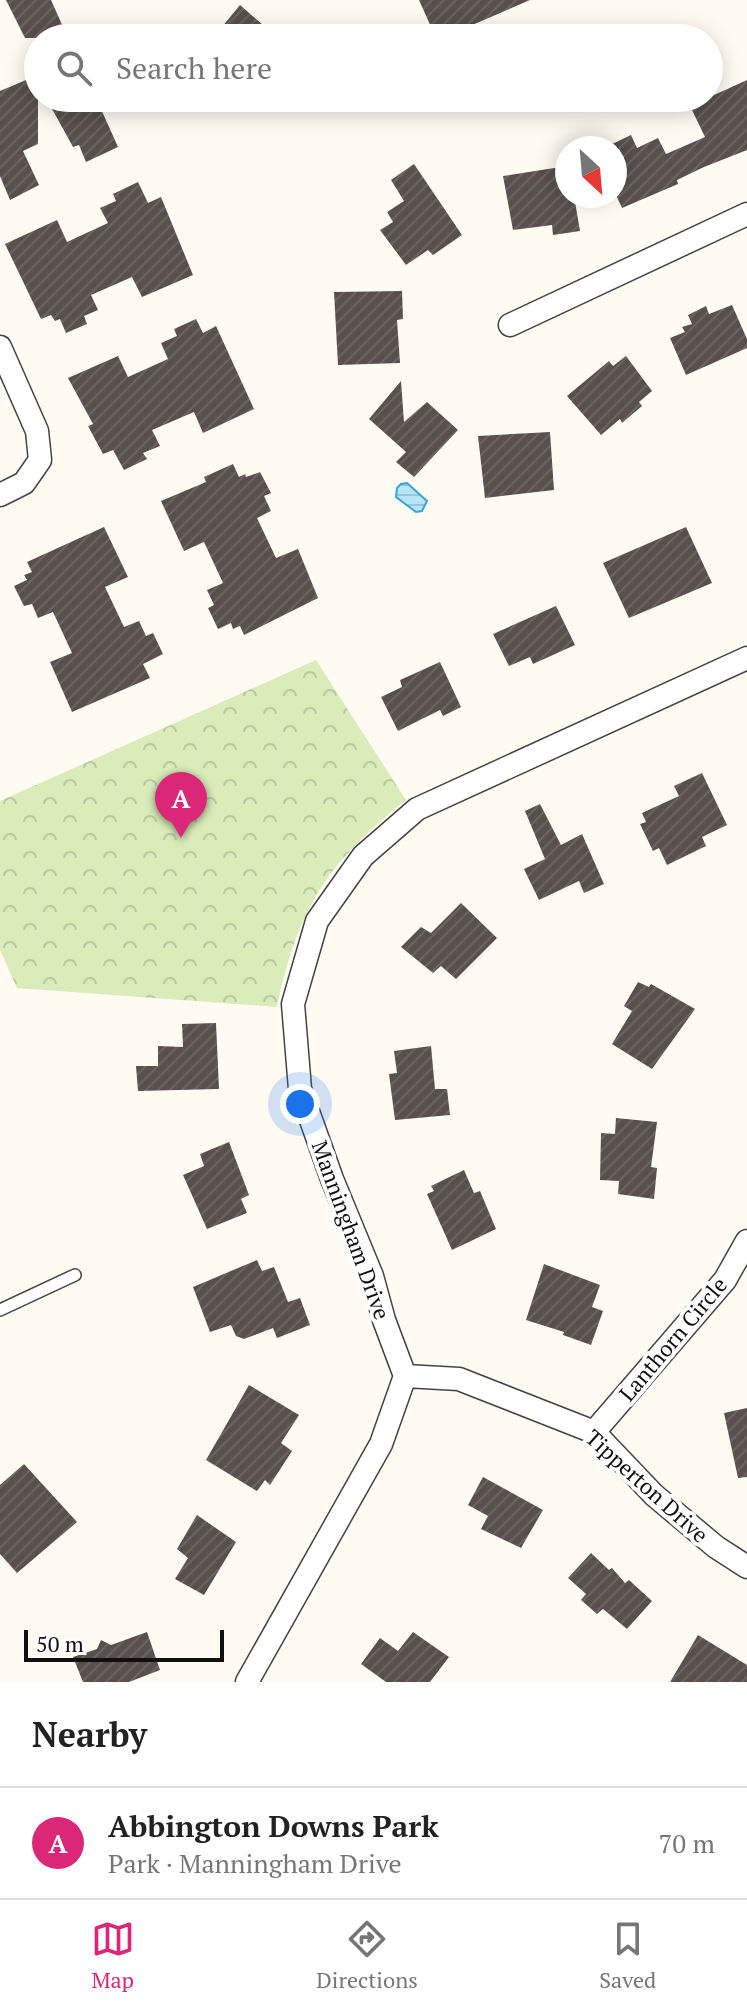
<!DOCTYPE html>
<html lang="en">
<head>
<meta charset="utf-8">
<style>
	:root { --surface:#fff; --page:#f6f6f6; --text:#222; --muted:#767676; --line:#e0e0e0; --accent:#db2777 }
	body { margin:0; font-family:"PT Serif",serif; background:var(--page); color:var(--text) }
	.compass { position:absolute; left:555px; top:136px; width:72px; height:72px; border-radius:50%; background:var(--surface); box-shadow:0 4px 20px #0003; rotate:154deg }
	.scale { position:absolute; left:24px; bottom:20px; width:200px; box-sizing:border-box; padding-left:8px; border:4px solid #101010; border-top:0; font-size:22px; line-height:28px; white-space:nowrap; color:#101010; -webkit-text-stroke:6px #fff; paint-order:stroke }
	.you { position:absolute; left:300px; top:1104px; width:28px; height:28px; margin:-20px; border:6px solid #fff; border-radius:50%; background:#1a73e8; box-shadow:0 0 0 12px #1a73e833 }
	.badge { display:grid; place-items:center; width:52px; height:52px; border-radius:50%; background:var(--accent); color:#fff; font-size:26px; font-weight:700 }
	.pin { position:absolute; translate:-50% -66px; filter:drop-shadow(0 2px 4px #0008) }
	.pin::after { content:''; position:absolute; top:42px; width:28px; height:24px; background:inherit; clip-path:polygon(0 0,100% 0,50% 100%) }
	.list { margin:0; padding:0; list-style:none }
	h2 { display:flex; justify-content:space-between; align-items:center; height:104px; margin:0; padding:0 32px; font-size:34px }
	h2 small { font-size:26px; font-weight:400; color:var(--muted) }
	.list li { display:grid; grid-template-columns:52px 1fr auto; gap:24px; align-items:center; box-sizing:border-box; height:112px; padding:0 32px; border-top:2px solid var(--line) }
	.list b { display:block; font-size:30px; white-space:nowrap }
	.list p { margin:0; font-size:26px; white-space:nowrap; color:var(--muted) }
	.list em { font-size:26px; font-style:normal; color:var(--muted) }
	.icon { flex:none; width:44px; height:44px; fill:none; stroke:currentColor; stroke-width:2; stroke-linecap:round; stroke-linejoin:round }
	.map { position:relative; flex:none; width:747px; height:1682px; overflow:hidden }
	.search { position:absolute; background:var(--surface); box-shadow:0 4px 20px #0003; left:24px; right:24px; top:24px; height:88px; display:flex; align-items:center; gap:20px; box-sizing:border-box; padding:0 28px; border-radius:44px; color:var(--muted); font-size:30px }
	.sheet { height:216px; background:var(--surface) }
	nav { display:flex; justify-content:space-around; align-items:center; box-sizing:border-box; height:112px; border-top:2px solid var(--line); background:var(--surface); font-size:22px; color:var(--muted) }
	nav a { display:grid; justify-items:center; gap:4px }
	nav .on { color:var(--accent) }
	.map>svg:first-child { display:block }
	.park { fill:url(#park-crowns) }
	.water { fill:url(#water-rules); stroke:#3aa5d2; stroke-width:2 }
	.building { fill:url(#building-hatch) }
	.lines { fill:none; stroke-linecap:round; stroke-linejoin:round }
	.service-casing { stroke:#434343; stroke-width:14 }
	.minor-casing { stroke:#434343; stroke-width:25 }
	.service { stroke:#fff; stroke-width:11 }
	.minor { stroke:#fff; stroke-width:22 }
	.labels { text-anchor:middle; stroke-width:8; stroke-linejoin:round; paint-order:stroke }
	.street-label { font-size:22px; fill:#101010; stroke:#fff }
</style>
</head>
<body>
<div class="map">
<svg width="747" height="1682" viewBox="0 0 747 1682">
	<defs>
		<pattern id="park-crowns" width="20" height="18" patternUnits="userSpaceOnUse" patternTransform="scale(2)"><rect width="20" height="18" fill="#d9ecba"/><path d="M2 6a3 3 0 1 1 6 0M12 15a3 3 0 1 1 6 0" fill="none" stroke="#b9c99f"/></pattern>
		<pattern id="water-rules" width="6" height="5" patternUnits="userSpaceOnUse" patternTransform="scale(2)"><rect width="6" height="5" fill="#b5e6f8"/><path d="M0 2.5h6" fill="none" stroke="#9bc4d4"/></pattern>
		<pattern id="building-hatch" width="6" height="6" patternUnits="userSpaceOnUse" patternTransform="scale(2)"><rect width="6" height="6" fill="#594f4c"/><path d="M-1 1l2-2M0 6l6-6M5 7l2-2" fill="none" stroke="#6c6461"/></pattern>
	</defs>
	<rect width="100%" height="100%" fill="#fffbf3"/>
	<path class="park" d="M316,660L406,800C327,863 298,908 277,1007L17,988L0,950V801Z"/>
	<path class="water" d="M407,483L427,501L422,511L416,512L396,497L397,488L401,484Z"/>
	<path class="building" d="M6,0H51L68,38H25Z
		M419,0H530L442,38H436Z
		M240,5L278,38H213Z
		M38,75V144L23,151L39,185L10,200L0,176V91Z
		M747,80V150L704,167L677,180L678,184L622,208L615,193V148L608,146L631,135L637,148L658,138L666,154L705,137L690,106Z
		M46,98H96L118,147L86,162L79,145L73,147Z
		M414,164L462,235L433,255L428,250L406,265L380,230L393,222L387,212L404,201L391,180Z
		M567,166V196H574L580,231L553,235L552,225L513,230L503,176Z
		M138,182L148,203L161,197L193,275L142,297L132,277L91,295L98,310L84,316L87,324L66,333L60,319L55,321L51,315L41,319L5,244L57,220L67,242L108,223L100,208L116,201L113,194Z
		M402,291L403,319L397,320L400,363L338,365L334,292Z
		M732,305L747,339V348L686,375L670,338L685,332L682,327L692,324L688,315L706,306L709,314Z
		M196,319L203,333L216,326L254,409L203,433L194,412L152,430L160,446L143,453L147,459L124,470L113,450L103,454L88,426L93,424L68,378L118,356L128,377L168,359L161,343L177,336L174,329Z
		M626,356L652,391L639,402L642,406L622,423L620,419L601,435L567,396L609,361L613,366Z
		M401,381L404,422L427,402L458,430L414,477L396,462L406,452L369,419Z
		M550,432L554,490L485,498L478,436Z
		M233,464L239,477L245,474L246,477L260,472L271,493L264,496L271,511L257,518L276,558L298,549L318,598L244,635L240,626L233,629L231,623L218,629L208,608L214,605L207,590L223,583L204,542L184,551L161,501L206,482L204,477Z
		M104,527L128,577L105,587L124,627L139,621L146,636L153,633L163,654L143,664L150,678L72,712L50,662L72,653L53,612L38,618L32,604L24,606L14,586L27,580L24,575L32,572L27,562Z
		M686,527L712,583L629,618L603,563Z
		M556,606L575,645L533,664L530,657L509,666L493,634Z
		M440,662L461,707L443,716L440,710L398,731L381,697L402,687L400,680Z
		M702,773L727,825L702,837L706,846L667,865L659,848L653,851L640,824L646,822L642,813L679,796L674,786Z
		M540,804L561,845L582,834L604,884L584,893L579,881L539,900L524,869L545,859L525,811Z
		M461,903L497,938L456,979L441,966L433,973L401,947L421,927L431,933Z
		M638,982L649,987L651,984L695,1009L652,1069L612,1044L632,1011L624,1006Z
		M216,1023L219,1089L138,1091L136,1066H158V1046L183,1047L182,1024Z
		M431,1046L435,1089H447L450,1115L395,1120L389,1074L397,1073L394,1051Z
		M616,1118L657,1122L651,1167L657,1168L654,1199L618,1194L619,1181L600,1180L601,1133L615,1134Z
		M229,1142L249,1195L241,1199L247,1213L207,1229L183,1175L204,1166L200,1154Z
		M464,1170L474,1193L480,1191L496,1229L452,1250L427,1194L434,1191L431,1186Z
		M257,1260L262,1271L274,1267L288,1302L300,1298L310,1325L277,1338L273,1328L244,1339L236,1336L231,1325L210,1332L193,1287Z
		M544,1264L600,1285L592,1307L603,1311L591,1345L563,1335L564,1332L526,1320Z
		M249,1385L299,1415L281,1443L292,1451L270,1485L265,1480L257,1491L206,1460Z
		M747,1408V1477L738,1478L724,1413Z
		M24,1464L77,1522L17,1573L0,1554V1485Z
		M483,1477L543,1510L521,1548L481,1529L488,1516L468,1505Z
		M197,1515L236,1542L204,1595L175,1579L188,1558L177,1549Z
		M591,1553L609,1570L612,1568L625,1583L629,1580L652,1601L627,1629L603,1609L597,1614L581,1600L586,1594L568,1578Z
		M147,1632L160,1670L129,1682H83L73,1657L97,1649L101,1640L111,1645Z
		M413,1632L449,1657L430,1682H386L361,1664L380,1638L398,1651Z
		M698,1635L747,1665V1682H670Z"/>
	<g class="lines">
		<defs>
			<path id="service" d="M0,1310L75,1275"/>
			<path id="minor" d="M510,325L747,214
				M0,347L37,431L40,460L24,483L0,495
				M405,1376L459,1379L594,1432L654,1495L716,1547L747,1567
				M594,1432L725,1280L747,1241
				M247,1682L381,1444L405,1376L384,1320L372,1276L332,1179L300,1089L293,1004L317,921L363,856L417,809L747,658"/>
		</defs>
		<use href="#service" class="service-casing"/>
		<use href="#minor" class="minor-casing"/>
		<use href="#service" class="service"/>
		<use href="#minor" class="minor"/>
	</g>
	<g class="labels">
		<g class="street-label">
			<text transform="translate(351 1230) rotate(70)" y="8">Manningham Drive</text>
			<text transform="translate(673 1339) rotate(-50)" y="8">Lanthorn Circle</text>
			<text transform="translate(647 1486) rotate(42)" y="8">Tipperton Drive</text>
		</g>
	</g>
</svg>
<svg class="compass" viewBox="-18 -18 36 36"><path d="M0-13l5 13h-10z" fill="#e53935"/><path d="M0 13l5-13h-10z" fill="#767676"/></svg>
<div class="scale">50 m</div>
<div class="you"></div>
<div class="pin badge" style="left:181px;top:838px">A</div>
<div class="search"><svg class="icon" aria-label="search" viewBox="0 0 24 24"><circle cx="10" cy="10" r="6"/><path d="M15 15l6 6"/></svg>Search here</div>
</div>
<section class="sheet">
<h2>Nearby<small></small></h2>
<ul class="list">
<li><span class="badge">A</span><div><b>Abbington Downs Park</b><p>Park · Manningham Drive</p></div><em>70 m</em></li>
</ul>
</section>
<nav>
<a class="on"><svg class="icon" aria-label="map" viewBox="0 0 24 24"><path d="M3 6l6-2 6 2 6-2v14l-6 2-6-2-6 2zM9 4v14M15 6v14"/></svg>Map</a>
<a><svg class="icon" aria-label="directions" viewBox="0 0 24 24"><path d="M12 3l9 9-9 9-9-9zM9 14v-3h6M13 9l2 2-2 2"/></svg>Directions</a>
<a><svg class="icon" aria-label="saved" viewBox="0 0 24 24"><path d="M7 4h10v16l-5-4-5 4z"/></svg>Saved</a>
</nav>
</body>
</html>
